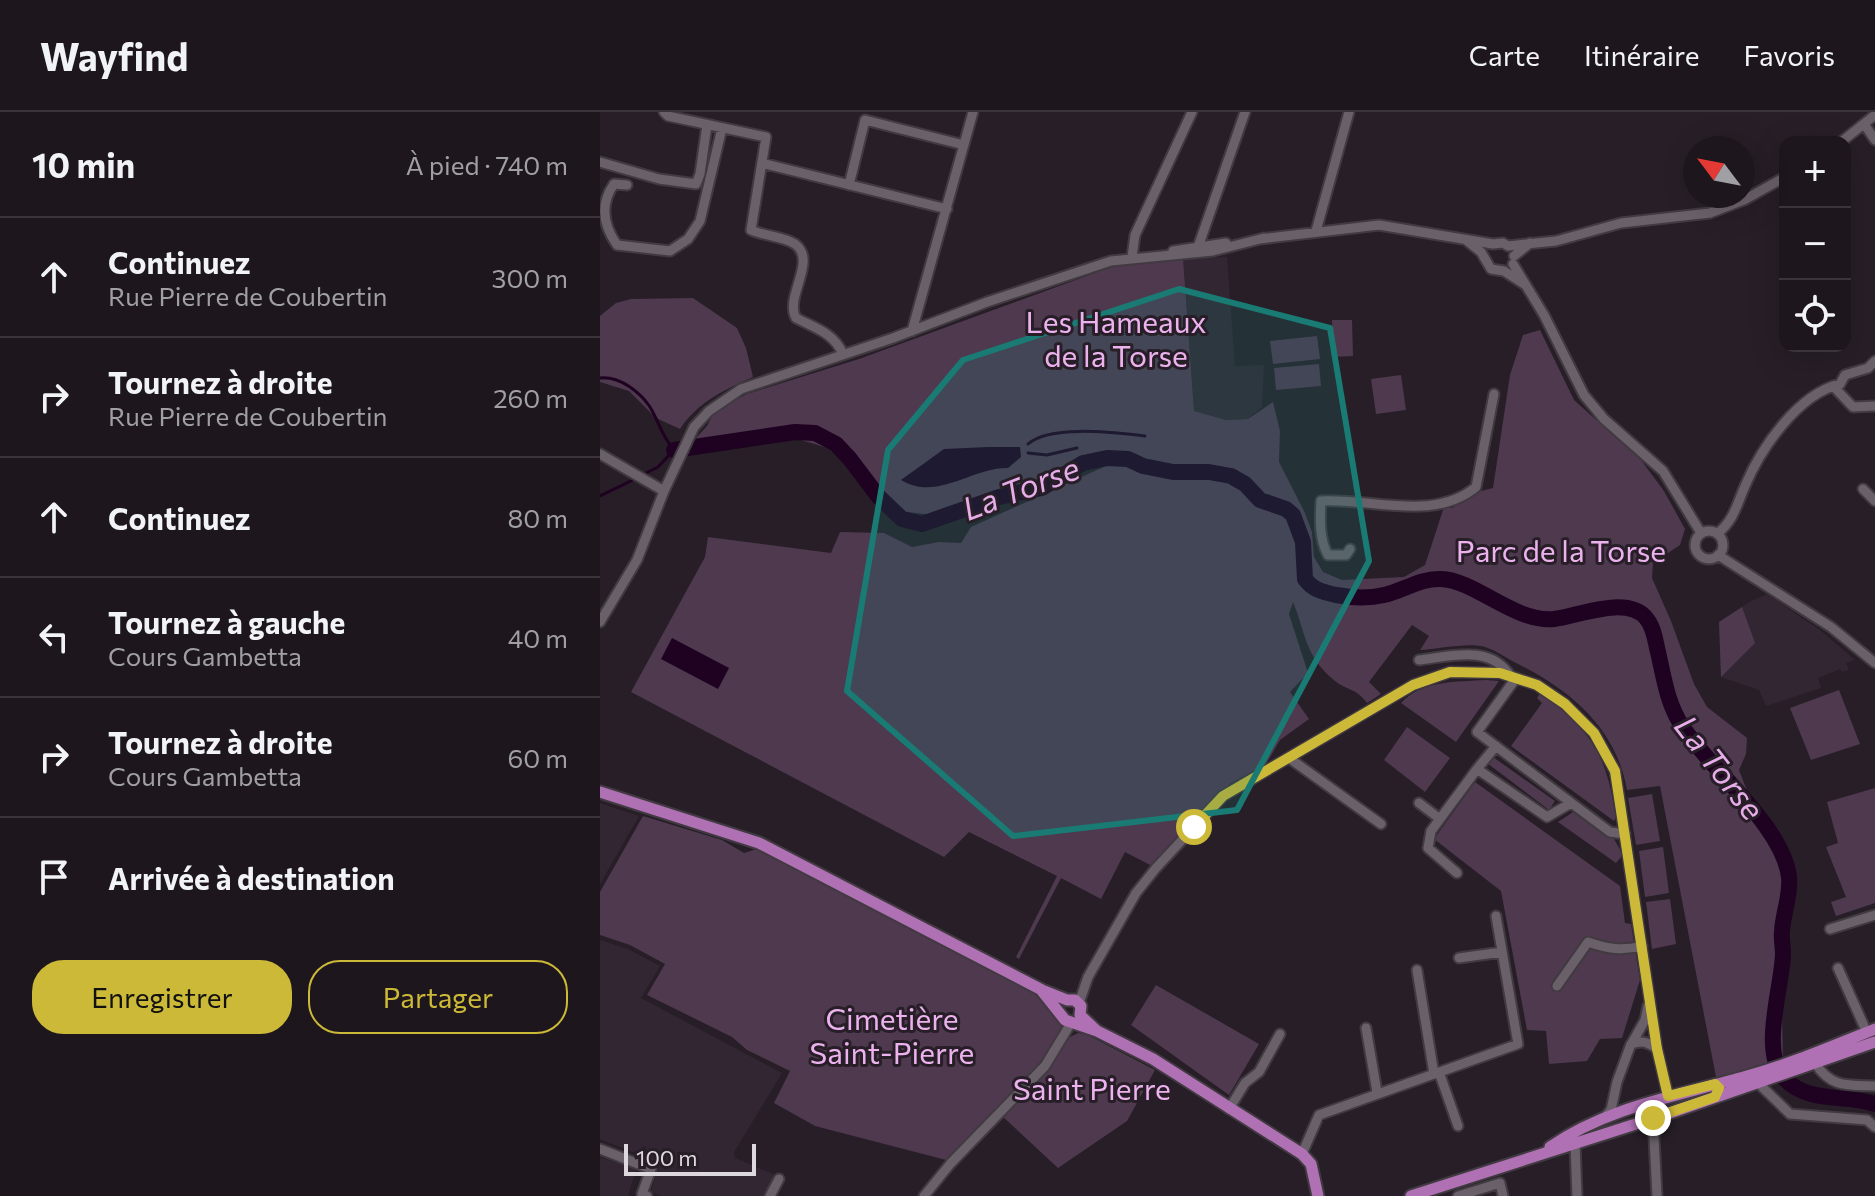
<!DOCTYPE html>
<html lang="fr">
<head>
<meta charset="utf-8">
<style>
	:root { --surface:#1d161d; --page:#2a232a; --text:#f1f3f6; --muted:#a09fa4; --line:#3b353b; --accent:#ccb938 }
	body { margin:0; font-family:Commissioner,sans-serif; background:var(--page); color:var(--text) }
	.controls { position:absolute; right:24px; top:24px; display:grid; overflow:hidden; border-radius:16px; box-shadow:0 8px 32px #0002 }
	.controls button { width:72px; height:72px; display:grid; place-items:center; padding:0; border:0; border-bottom:2px solid var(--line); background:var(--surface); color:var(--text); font:40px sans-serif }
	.compass { position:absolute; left:1083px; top:24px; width:72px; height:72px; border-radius:50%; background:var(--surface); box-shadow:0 8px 32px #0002; rotate:302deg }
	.scale { position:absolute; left:24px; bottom:20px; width:132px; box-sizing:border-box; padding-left:8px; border:4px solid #ddd8de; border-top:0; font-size:22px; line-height:28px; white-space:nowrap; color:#ddd8de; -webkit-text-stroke:6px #271e27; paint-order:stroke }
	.stop { position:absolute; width:24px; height:24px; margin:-18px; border:6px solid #ccb938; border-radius:50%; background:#fff }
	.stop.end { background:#ccb938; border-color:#fff; box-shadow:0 2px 8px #0008 }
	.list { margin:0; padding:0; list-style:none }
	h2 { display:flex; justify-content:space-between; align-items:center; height:104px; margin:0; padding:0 32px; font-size:34px }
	h2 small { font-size:26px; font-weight:400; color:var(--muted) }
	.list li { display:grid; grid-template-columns:52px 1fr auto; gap:24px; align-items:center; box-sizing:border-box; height:120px; padding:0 32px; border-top:2px solid var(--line) }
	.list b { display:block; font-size:30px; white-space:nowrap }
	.list p { margin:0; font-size:26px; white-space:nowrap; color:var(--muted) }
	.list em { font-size:26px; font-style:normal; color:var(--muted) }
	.actions { display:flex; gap:16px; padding:24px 32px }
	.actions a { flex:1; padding:18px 0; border:2px solid var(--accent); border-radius:32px; text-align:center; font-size:28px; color:var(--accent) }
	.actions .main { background:var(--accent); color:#111 }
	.icon { flex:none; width:44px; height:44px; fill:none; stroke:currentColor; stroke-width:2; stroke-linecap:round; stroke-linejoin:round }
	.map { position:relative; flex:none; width:1275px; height:1084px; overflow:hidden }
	header { display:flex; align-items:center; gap:48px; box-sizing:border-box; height:112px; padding:0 40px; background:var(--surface); border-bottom:2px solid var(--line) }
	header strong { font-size:38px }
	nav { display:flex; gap:44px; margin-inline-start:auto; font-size:28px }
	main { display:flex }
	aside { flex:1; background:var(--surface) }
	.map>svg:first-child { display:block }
	.built { fill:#322633 }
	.green { fill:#4e394f }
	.water { fill:#1f0221 }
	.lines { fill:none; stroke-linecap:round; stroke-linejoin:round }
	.stream { stroke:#1f0221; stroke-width:3 }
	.river { stroke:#1f0221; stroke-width:16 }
	.minor-casing { stroke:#413a41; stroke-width:13 }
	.major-casing { stroke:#413a41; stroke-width:15 }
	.minor { stroke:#6a606a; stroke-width:9 }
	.major { stroke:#b071b4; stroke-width:11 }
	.route { stroke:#ccb938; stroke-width:10 }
	.marked { fill:#197b74; fill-opacity:0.2; stroke:#197b74; stroke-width:6; stroke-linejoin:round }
	.labels { text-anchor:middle; stroke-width:6; stroke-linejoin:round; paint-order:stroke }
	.park-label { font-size:30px; fill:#ecb2ee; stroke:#271e27 }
	.water-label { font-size:32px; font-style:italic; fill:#e6ade9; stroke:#271e27 }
</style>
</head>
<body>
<header>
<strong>Wayfind</strong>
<nav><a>Carte</a><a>Itinéraire</a><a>Favoris</a></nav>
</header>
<main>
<aside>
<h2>10 min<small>À pied · 740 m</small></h2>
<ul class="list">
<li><svg class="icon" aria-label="ahead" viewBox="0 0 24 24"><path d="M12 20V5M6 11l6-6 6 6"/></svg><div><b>Continuez</b><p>Rue Pierre de Coubertin</p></div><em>300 m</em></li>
<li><svg class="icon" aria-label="right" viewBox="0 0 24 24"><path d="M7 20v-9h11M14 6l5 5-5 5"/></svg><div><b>Tournez à droite</b><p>Rue Pierre de Coubertin</p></div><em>260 m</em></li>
<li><svg class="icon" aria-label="ahead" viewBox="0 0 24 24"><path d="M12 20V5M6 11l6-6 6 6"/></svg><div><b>Continuez</b></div><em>80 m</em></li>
<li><svg class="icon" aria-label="left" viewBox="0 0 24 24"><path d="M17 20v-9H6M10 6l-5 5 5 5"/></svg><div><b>Tournez à gauche</b><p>Cours Gambetta</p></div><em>40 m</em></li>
<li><svg class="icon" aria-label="right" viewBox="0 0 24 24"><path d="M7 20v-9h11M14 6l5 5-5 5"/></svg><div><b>Tournez à droite</b><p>Cours Gambetta</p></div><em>60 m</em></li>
<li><svg class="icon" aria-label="arrive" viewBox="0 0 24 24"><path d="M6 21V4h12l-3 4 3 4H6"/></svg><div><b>Arrivée à destination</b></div></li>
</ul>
<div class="actions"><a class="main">Enregistrer</a><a>Partager</a></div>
</aside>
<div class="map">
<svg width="1275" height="1084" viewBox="0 0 1275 1084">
	<rect width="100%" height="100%" fill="#271e27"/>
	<path class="built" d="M627,145L635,254L664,253L662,295L648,307L626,308L594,300L583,146Z
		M1167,482L1220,518L1255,548L1246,551L1249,558L1242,560L1240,557L1218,566L1221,576L1166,594L1159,578L1121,565L1119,510L1149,490Z
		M0,691L39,704L0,772Z
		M0,828L28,837L60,854L41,886L182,961L134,1040L135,1046L173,1062L175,1069L167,1084H61L51,1080L60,1051L0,1027Z
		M0,1045L36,1057L28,1084H0Z"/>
	<path class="green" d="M583,146L594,299L626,308L648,307L673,290L680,319L679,350L705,401L712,420L714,445L723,460L742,468L804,465L825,453L844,395L852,396L873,381L893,376L910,263L923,223L940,218L974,288L1041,348L1064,379L1085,417L1080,433L1053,451L1052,466L1071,509L1094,572L1107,595L1147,626L1146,642L1139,658L1157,704L1192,764L1189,793L1180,813L1183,949L1116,965L1060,674L1027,678C1016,615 969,577 914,550C905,545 892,536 881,534C865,531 837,537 820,538L829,524L812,513L769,570L781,582L767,591C756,576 748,579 735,569C705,545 706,522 693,490L689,502L708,561L690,580L709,607L680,628L666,652L630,672L586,714L552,754L525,740L501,787L461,766L419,847L416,845L457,764L369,720L344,745L31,580L105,445L108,425L231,441L240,420L284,421L312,435L339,430L361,431L371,415L508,353L448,364L400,377L349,405L291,398L248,342L194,326L85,338L107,314L112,304L127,292L147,282L259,247L514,154Z
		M93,186L137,216L146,236L153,265C124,278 98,290 80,317L56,306L29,279L0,270V204L16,191L31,187Z
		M732,208H752L753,244L733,245Z
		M717,224L720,247L673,252L670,229Z
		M719,252L721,274L676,278L674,256Z
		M801,263L806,298L776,302L771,267Z
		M1142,495L1155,531L1121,565L1119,510Z
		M886,568L899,569L856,630L801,591C822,568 856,570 886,568Z
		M1239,578L1260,632L1211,648L1190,596Z
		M941,580C993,622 1006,641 1016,706L1014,709L911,634L942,591L937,586Z
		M807,615L850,646L825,680L784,648Z
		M893,645L955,689L949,698L887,651Z
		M875,670L1020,774L1025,811L1031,812L1040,868L1022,926L1000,927L987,949L949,952L946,919L927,918L901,779L834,727Z
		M1275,676V791L1236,804L1231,790L1246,785L1226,735L1238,731L1227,690Z
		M1052,682L1060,729L1036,733L1028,686Z
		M976,698L1014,727L1023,743L1016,751L958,710Z
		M43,704L122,728L144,741L157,737L434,881L464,916L447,948L350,1049L215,1014L174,991L190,959L147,938L132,925L47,883L65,852L30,833L0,823V780Z
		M1063,735L1069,781L1045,785L1039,739Z
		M1070,787L1076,832L1052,837L1046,790Z
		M556,873L659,932L629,983L531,913Z
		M478,921L486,922L555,958L527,1009L458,1056L402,1004L449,958L468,926Z"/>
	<path class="water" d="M388,335H420L421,345L408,356C373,355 336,390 301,368L344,337Z
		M72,526L129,556L118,577L61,547Z"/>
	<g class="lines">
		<path class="stream" d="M0,266C11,265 21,269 30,275C60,296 54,315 74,338L58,355L42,363
			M428,332C450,312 517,321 545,324
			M428,341L447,343L477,336
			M0,384L35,367"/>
		<path class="river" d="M74,338L195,320L215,321L236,332L250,347L278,384L302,407L322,412L399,385L442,376L483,351L507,346L528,347L543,354L573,360H609L631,364L645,372L660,388L686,397L693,403L703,430L705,467C713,478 723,480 736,483C753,486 767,487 784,483C803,479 820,466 841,467C875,468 915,511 954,507C978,504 1027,483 1046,506C1054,515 1055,528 1058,540C1064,566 1067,591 1082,614C1111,658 1183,714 1189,765C1191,783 1183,801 1182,819C1181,827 1183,834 1183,842C1182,876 1160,938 1184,966C1207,992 1246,982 1275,992"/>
		<defs>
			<path id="minor" d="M64,0L68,4L166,25L151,118C164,124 183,124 195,132C218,149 184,185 196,206C215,216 234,221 243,242
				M1264,12L1275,28
				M1241,30L1275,3
				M0,50L59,67L96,72L100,62L107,13
				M162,51L347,97
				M27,73L14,72C0,92 3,113 17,133L70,139L88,127L100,109L122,16
				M249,73L265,8L364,33
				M716,119L749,0
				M660,127L779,113L893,132L903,131L908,134L956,129L1021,111L1110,101L1144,88L1185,65
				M866,128L881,140L891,157L904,159L924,172
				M597,138L645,0
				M573,139L626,131
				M914,144L930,131
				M532,145L535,123L592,0
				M913,152L944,203L984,283L1004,307L1063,359L1101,421
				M312,219L373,0
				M1233,274L1253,295L1275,294
				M0,342L64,379
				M1263,377L1275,389
				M1095 433a14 14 0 1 1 28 0a14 14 0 1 1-28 0Z
				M1118,421C1134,408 1137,392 1145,374C1161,336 1198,282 1240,272L1245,263L1268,256L1275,249
				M750,437L746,443H728C719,427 720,407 721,389C772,386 834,410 876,375L894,282
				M1118,443L1231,515L1275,551
				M0,510L37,448L64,379L94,315L109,299L141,277L293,226L387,190L511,149L613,139L664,126
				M819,548C852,544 891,532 911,565
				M916,566L877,620L1010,720L1025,722
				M896,634L877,657L947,705L971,691
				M689,646L781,712
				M819,691L840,707
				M857,761L828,736L831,719L877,657
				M1230,817L1275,803
				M859,846L902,840
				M1238,856L1264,914
				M817,858L834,962
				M957,874L988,830C1008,837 1022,839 1042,834
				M479,891L488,865L536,781L556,756L623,684L813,573L850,560L900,561L937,573L965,592L994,621L1015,659L1057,937
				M766,916L777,980
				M1032,931L1045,908L1048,894
				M1215,951C1231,976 1247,973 1275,974
				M839,960L858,1014
				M1157,970L1190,1002L1267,1008L1275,1015
				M629,997L645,971L659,960L680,922
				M1005,1005L1011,998L1017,970L1031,932C1042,928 1048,930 1057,937L1068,984
				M1053,1006L1057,1084
				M975,1032L977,1084
				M0,1037L51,1057L42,1082L47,1084
				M702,1042L719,1003L918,932L896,804
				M170,1084L179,1067
				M324,1084L351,1051L445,954L468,916L469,909
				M858,1084L900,1071L903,1084"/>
			<path id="major" d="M0,680L159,731L442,878L467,888H475L481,894L480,903L497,919
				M442,879L465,908L497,919L553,947L702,1042L711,1052L718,1084
				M950,1035C1009,994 1079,984 1147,964C1191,952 1232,934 1275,917
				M811,1084L1064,1003L1275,930"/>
		</defs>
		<use href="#minor" class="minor-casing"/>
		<use href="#major" class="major-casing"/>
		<use href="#minor" class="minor"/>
		<use href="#major" class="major"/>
	</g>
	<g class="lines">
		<path class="route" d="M594,715L623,684L813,573L850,560L900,561L937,573L965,592L994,621L1015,659L1057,937L1068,984L1115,972L1119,976L1115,985L1053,1006"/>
	</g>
	<path class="marked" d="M579,177L730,216L769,449L637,698L413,724L247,579L288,338L363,248Z"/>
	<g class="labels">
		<g class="park-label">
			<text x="516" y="221">Les Hameaux<tspan x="516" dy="34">de la Torse</tspan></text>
			<text x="961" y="450">Parc de la Torse</text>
			<text x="292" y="918">Cimetière<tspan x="292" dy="34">Saint-Pierre</tspan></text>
			<text x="492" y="988">Saint Pierre</text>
		</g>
		<g class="water-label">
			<text transform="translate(421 377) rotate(-21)" y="11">La Torse</text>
			<text transform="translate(1119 656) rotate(52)" y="11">La Torse</text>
		</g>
	</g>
</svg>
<div class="controls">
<button>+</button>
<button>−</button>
<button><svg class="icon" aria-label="locate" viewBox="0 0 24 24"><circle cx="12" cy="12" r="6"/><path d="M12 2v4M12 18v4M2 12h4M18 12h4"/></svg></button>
</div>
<svg class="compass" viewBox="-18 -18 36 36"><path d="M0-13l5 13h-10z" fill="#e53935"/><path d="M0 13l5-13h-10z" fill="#a09fa4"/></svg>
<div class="scale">100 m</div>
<div class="stop" style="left:594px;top:715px"></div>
<div class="stop end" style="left:1053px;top:1006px"></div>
</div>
</main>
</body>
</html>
